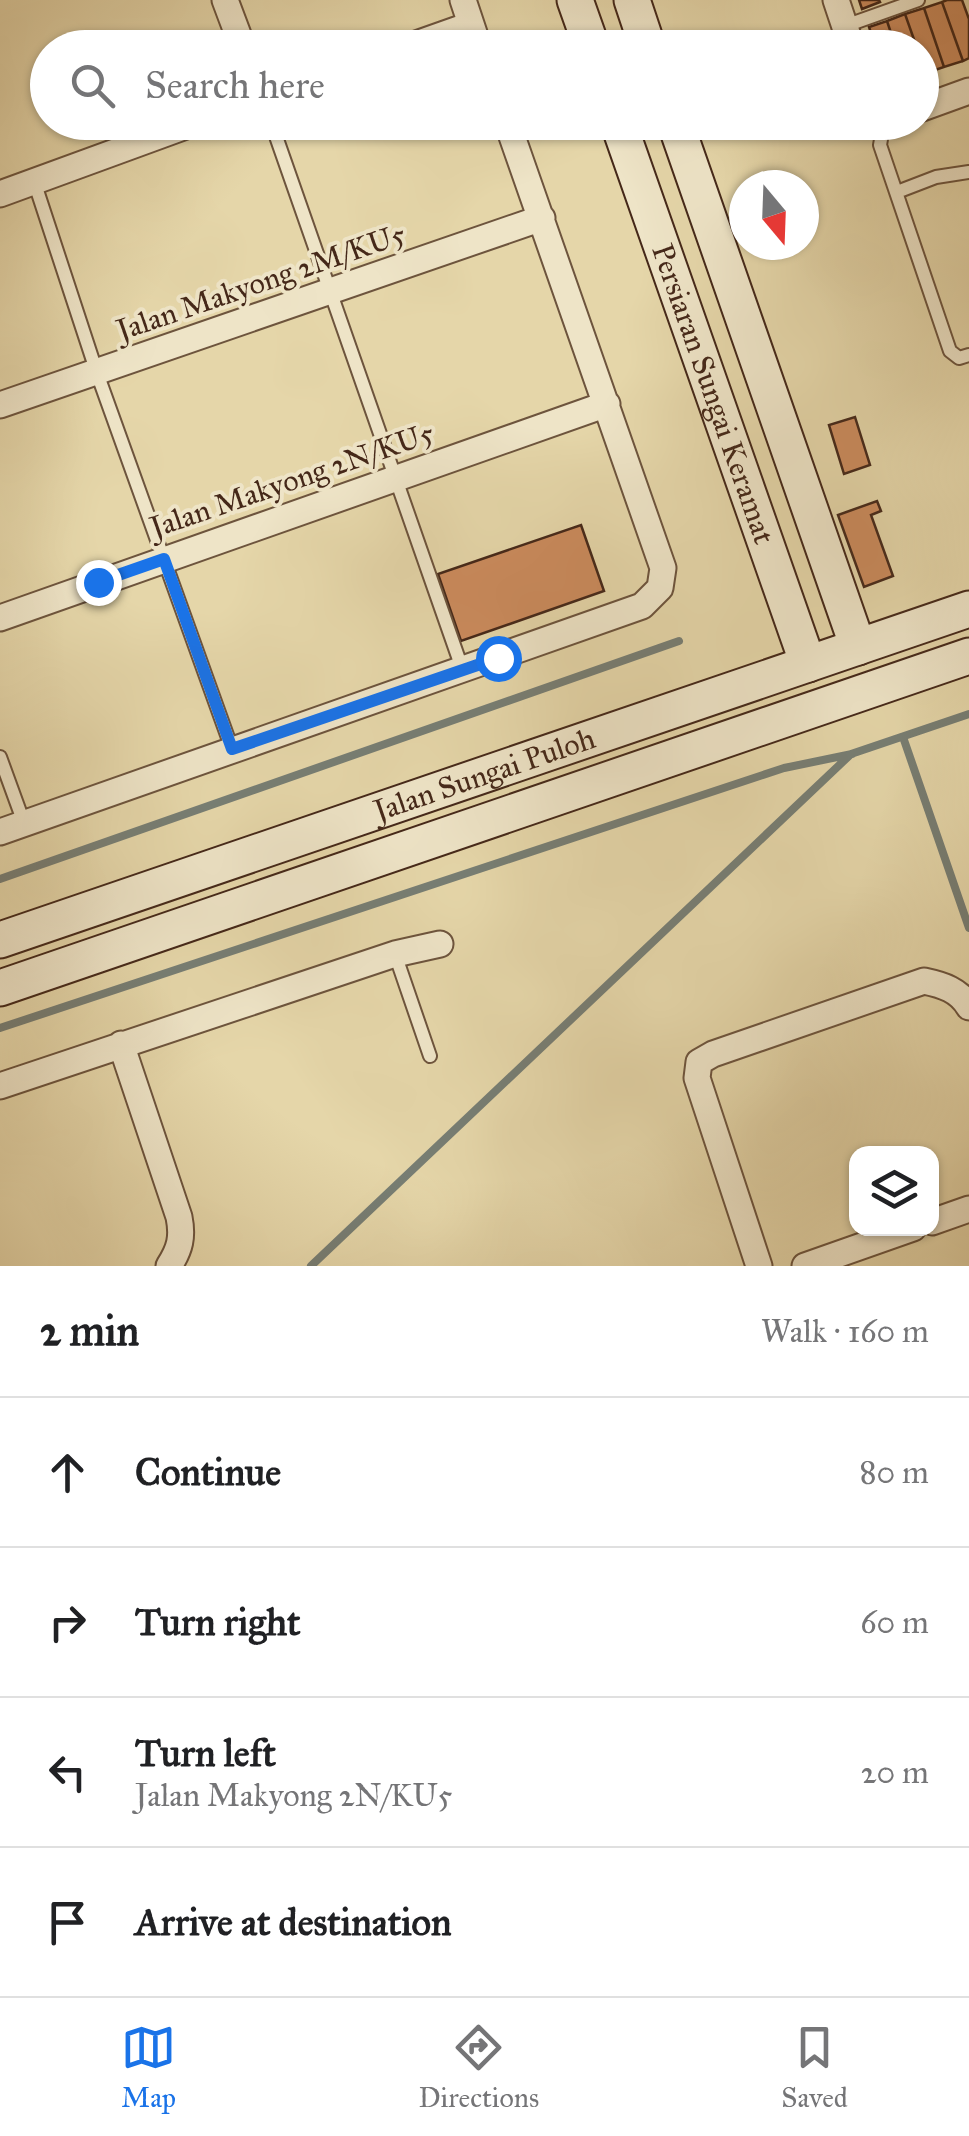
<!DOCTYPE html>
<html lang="en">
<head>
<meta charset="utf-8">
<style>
	:root { --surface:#fff; --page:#f2f2f2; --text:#202124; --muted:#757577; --line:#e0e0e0; --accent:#1a73e8 }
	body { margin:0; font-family:"IM FELL Great Primer",serif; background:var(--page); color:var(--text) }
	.controls { position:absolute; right:30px; bottom:30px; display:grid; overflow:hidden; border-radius:20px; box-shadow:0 2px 8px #0004 }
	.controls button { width:90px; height:90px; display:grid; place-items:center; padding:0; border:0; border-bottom:2px solid var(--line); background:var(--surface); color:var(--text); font:50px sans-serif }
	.compass { position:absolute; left:729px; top:170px; width:90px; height:90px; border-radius:50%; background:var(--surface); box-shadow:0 2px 8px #0004; rotate:161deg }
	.stop { position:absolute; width:30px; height:30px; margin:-22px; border:8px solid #1a73e8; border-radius:50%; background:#fff }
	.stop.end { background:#1a73e8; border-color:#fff; box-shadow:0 2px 10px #0008 }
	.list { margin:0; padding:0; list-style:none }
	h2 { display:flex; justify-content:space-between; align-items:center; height:130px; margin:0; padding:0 40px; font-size:42px }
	h2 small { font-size:32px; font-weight:400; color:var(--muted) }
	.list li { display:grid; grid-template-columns:65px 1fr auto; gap:30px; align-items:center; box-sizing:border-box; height:150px; padding:0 40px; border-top:2px solid var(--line) }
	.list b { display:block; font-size:38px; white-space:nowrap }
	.list p { margin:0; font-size:32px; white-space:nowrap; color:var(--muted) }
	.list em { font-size:32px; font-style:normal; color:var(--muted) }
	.icon { flex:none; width:55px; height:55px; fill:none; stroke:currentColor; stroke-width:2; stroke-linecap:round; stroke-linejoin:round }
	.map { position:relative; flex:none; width:969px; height:1266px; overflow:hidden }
	.search { position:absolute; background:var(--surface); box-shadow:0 2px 8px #0004; left:30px; right:30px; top:30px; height:110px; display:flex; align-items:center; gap:25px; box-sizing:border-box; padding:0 35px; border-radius:55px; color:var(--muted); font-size:38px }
	.sheet { height:730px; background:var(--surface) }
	nav { display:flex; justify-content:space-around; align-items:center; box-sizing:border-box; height:140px; border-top:2px solid var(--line); background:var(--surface); font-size:28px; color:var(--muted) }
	nav a { display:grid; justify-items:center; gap:5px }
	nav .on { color:var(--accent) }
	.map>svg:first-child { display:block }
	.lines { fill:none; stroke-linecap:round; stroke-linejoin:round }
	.stream { stroke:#777e74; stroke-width:8 }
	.building { fill:#cb8b5d; stroke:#452819; stroke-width:2.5 }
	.lane-casing { stroke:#6d543d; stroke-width:16 }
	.street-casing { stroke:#6d543d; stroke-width:29 }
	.secondary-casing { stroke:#452819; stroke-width:39 }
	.lane { stroke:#eee4c7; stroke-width:12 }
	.street { stroke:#eee4c7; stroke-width:25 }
	.secondary { stroke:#eee4c7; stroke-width:35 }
	.route { stroke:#1a73e8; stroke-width:12 }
	.labels { text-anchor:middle; stroke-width:8; stroke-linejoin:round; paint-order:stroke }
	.street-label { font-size:30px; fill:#452819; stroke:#eee4c7 }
</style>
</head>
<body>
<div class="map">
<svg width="969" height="1266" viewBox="0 0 969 1266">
	<rect width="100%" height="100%" fill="#e5d6a9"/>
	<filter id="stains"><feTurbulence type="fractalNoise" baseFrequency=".002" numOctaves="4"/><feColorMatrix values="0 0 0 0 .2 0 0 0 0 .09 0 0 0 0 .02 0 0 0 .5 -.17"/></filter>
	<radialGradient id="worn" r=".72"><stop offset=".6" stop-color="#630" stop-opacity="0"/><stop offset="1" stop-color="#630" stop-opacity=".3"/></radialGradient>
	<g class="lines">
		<path class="stream" d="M903,737L969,928
			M0,879L679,641
			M0,1028L784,768L852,754
			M311,1266L851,754L969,714"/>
	</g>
	<path class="building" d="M859,0H879L880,2L862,9Z
		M947,0H962L969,19V58L963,61L942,2Z
		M942,2L963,61L944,67L924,8Z
		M924,8L944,67L926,73L922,48H917L905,14Z
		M905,14L917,48H896L887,21Z
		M887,21L896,48H876L869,27Z
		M855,417L870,465L844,474L829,425Z
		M877,501L881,511L871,515L893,576L864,587L838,515Z
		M581,525L604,591L461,641L438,574Z"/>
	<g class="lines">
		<defs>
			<path id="lane" d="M845,26L918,0
				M271,122L463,671
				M884,122L880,145L950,351L959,358L969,355
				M34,181L97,373L232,749
				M897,192L936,177L969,172
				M0,757L24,823
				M395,954L430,1056"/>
			<path id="street" d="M225,0L243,48
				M463,0L479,48
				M836,0L852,48
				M405,48L470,25
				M922,108L969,91
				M0,194L197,122
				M0,405L542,218
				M0,618L607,404
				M0,832L642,606L660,588L663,568L507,122
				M121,1044L179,1217C183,1237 180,1249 169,1266
				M0,1086L395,954L440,944
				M932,1222L969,1209
				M759,1266L697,1078L699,1062L713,1054L924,981C943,985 959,990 969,1007
				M805,1266L913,1228"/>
			<g id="secondary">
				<path d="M575,0L592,48"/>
				<path d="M632,0L648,48"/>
				<path id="s1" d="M618,122L808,664"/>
				<path d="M675,122L858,647"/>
				<path id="s2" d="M0,940L969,609"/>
				<path d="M0,988L969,656"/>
			</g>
		</defs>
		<use href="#lane" class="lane-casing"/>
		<use href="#street" class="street-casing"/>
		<use href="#secondary" class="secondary-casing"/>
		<use href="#lane" class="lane"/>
		<use href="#street" class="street"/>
		<use href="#secondary" class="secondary"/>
	</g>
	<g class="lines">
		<path class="route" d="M98,582L164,559L232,749L498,658"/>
	</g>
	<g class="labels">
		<g class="street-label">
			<text transform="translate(261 282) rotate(-19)" y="10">Jalan Makyong 2M/KU5</text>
			<text dy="10" stroke="none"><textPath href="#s1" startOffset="288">Persiaran Sungai Keramat</textPath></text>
			<text transform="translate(292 480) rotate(-19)" y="10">Jalan Makyong 2N/KU5</text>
			<text dy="10" stroke="none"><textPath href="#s2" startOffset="512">Jalan Sungai Puloh</textPath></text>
		</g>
	</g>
	<rect width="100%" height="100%" filter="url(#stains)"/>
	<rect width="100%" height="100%" fill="url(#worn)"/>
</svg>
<div class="controls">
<button><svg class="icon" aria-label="layers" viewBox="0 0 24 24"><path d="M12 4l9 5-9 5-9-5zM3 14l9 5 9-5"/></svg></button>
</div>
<svg class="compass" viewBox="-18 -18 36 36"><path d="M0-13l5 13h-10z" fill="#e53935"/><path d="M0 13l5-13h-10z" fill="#757577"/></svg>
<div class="stop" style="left:498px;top:658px"></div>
<div class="stop end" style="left:98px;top:582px"></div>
<div class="search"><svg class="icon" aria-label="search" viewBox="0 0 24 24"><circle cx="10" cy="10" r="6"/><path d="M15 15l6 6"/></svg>Search here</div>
</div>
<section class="sheet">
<h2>2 min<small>Walk · 160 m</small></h2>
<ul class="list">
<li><svg class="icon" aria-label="ahead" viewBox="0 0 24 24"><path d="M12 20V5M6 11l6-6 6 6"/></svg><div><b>Continue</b></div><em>80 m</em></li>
<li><svg class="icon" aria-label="right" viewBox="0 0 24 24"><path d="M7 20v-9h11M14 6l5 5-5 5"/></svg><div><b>Turn right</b></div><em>60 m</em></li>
<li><svg class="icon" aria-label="left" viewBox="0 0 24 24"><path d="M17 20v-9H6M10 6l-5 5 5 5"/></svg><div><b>Turn left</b><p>Jalan Makyong 2N/KU5</p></div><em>20 m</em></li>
<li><svg class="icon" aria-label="arrive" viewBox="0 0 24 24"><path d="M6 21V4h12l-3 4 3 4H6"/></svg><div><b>Arrive at destination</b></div></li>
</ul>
</section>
<nav>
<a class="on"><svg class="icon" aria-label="map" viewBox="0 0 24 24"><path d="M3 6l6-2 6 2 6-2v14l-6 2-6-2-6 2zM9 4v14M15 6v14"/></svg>Map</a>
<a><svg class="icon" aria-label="directions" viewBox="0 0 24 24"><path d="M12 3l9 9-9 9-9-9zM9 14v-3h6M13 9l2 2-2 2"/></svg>Directions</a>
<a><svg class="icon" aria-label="saved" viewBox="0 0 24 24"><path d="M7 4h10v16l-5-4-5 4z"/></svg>Saved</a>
</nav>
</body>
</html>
